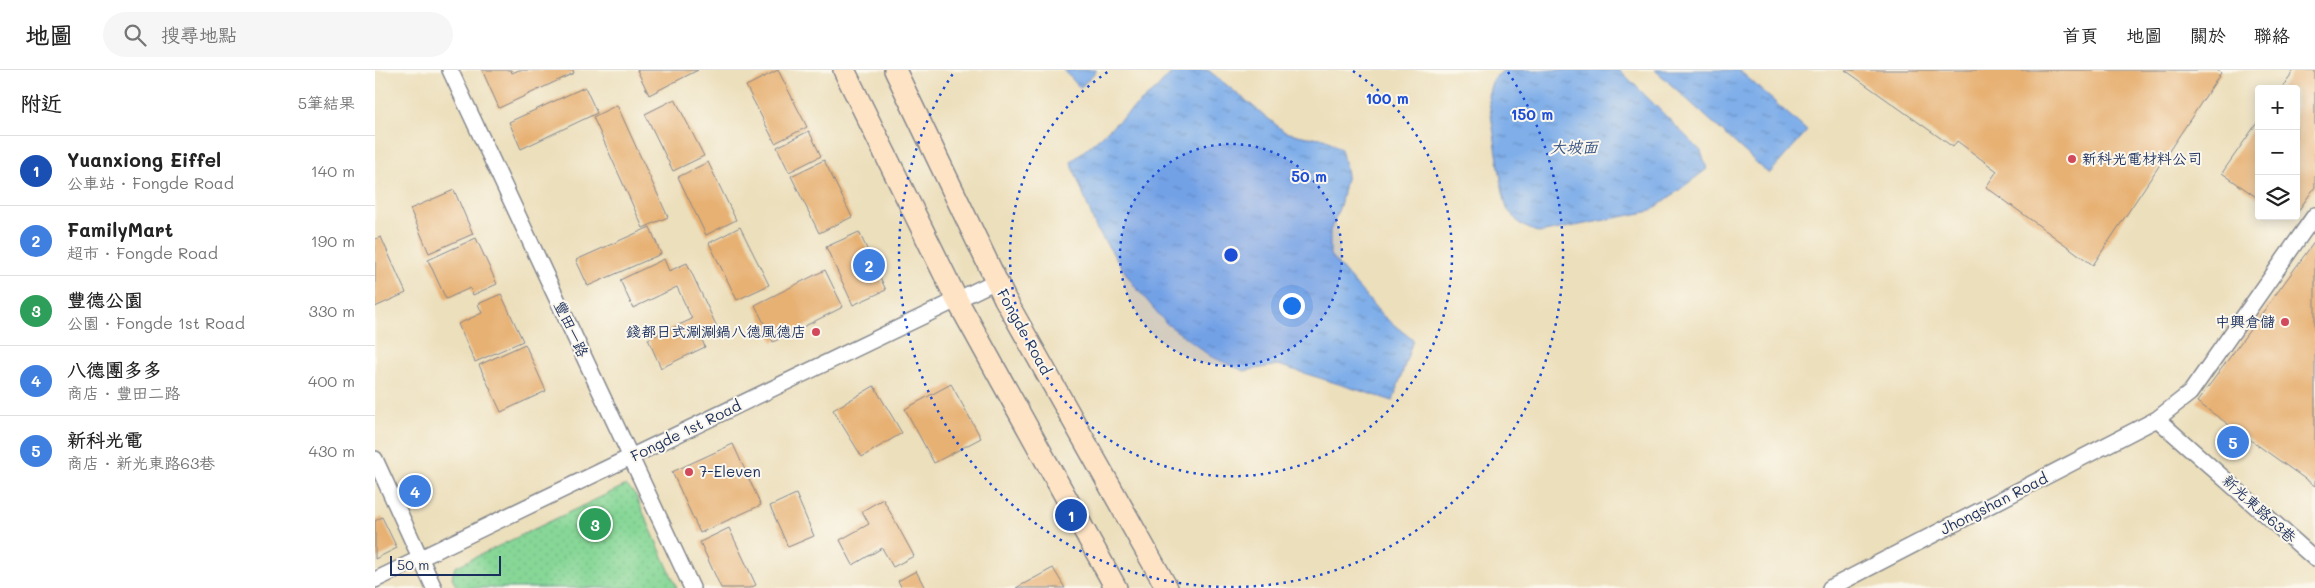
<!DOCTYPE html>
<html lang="zh-TW">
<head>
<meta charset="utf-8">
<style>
	:root { --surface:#fff; --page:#f6f6f6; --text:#222; --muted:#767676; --line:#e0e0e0; --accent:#d1495b }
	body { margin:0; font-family:Mali,"LXGW WenKai TC",sans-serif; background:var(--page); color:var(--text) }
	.controls { position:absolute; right:15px; top:15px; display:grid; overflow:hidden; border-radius:5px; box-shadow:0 2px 12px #0003 }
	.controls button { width:45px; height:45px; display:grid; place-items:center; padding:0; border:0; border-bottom:1px solid var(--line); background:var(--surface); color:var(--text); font:25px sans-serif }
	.scale { position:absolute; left:15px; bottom:12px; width:111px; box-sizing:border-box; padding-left:5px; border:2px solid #1b2f5e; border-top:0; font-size:14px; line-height:18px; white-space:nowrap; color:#1b2f5e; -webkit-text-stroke:4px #fbf7ec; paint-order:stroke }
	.you { position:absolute; left:916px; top:235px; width:18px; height:18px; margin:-12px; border:4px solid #fff; border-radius:50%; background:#1a73e8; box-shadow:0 0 0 8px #1a73e833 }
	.badge { display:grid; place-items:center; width:32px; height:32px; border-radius:50%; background:var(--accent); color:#fff; font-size:16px; font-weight:700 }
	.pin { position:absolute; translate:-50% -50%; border:2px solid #fff; box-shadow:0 1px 5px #0006 }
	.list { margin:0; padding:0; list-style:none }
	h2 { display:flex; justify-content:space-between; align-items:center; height:65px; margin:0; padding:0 20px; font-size:21px }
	h2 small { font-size:16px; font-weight:400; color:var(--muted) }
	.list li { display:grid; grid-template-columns:32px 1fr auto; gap:15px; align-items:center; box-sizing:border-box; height:70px; padding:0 20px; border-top:1px solid var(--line) }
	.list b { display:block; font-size:19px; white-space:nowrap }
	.list p { margin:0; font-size:16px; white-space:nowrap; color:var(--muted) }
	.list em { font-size:16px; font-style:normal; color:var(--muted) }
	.icon { flex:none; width:28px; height:28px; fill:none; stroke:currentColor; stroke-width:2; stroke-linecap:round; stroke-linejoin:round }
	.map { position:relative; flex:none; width:1940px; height:518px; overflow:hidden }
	header { display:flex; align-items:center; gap:30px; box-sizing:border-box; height:70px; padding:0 25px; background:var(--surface); border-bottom:1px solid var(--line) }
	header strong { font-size:24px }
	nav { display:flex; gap:28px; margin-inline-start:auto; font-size:18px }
	.search { width:350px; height:45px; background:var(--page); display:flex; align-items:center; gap:12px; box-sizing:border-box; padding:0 18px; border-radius:28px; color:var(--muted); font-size:19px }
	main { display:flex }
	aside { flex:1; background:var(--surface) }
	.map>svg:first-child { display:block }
	.grass { fill:url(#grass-dots); stroke:#51837a }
	.water { fill:url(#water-ripples); stroke:#4d6ea4 }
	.building { fill:#e7b173 }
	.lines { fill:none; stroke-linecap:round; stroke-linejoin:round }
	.street-casing { stroke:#84878d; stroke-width:18 }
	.secondary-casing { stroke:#84878d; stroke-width:24 }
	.street { stroke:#fff; stroke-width:15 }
	.secondary { stroke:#fee4c5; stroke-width:21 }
	.ring { fill:none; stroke:#1d4ed8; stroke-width:2.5; stroke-dasharray:2.5 5 }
	.poi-dot { fill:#d1495b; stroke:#fbf7ec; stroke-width:2 }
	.labels { text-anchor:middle; stroke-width:4; stroke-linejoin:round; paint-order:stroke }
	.poi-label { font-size:15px; fill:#1b2f5e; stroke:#fbf7ec; text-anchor:start }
	.street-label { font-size:15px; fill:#1b2f5e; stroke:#fbf7ec }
	.water-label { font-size:16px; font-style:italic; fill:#395588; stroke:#fbf7ec }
	.centre { fill:#1d4ed8; stroke:#fbf7ec; stroke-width:2.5 }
	.ring-label { font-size:15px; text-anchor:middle; font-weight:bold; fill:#1d4ed8; stroke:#fbf7ec; stroke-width:4; stroke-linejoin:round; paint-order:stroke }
</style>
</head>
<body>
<header>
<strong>地圖</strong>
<div class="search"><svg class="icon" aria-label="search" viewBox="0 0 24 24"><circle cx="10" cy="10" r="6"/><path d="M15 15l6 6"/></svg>搜尋地點</div>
<nav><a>首頁</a><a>地圖</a><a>關於</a><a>聯絡</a></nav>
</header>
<main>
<aside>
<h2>附近<small>5筆結果</small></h2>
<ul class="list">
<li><span class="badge" style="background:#1a4fb4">1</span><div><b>Yuanxiong Eiffel</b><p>公車站 · Fongde Road</p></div><em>140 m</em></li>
<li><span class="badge" style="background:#3f7fe0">2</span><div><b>FamilyMart</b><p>超市 · Fongde Road</p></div><em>190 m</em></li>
<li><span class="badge" style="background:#2e9e5b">3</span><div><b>豐德公園</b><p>公園 · Fongde 1st Road</p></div><em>330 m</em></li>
<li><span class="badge" style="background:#3f7fe0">4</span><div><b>八德團多多</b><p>商店 · 豐田二路</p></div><em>400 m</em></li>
<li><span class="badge" style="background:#3f7fe0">5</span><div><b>新科光電</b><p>商店 · 新光東路63巷</p></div><em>430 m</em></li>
</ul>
</aside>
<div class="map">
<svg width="1940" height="518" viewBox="0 0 1940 518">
	<defs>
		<pattern id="grass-dots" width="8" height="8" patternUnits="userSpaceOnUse" patternTransform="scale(1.25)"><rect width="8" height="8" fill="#87d797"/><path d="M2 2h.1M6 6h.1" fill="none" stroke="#74b985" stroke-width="1.8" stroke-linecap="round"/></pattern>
		<pattern id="water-ripples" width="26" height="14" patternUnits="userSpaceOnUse" patternTransform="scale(1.25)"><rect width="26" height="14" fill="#7faee9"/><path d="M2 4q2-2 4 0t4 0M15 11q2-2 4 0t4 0" fill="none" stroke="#678ec0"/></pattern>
	</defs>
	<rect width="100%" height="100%" fill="#fbf7ec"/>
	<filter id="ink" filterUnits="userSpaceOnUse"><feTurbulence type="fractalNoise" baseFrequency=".02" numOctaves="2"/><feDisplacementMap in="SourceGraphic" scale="10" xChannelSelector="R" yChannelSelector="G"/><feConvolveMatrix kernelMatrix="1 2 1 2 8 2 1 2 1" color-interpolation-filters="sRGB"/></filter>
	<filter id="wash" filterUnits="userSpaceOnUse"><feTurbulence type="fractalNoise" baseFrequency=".0096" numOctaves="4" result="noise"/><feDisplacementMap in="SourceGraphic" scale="20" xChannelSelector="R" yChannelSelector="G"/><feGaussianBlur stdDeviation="1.12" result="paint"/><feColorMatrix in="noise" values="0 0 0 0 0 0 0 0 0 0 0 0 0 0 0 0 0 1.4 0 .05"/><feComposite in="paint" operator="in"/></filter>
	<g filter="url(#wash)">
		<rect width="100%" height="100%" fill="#ecdfbc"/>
		<path class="grass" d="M251,415L260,424L302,518H82L77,507L80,497Z"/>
		<path class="water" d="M689,0H722L705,18Z
			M799,0H833L910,62L932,67L949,68L966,79L972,104L965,136L955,161V185L1008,246L1038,270L1018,331L903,295L869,301L835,286L791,253L758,214L721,158L696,92L781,19Z
			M1129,0H1245L1326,81L1332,99L1276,141L1164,163L1146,155L1132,139L1128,123L1113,25L1118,9Z
			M1280,0H1364L1432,61L1394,104Z"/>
		<g id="blocks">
			<path class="building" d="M107,0H136L137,3L144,0H198L199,3L124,38Z
				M262,0H323L274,25Z
				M403,0L432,57L400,73L371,16Z
				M1470,0H1842L1846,3L1718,195L1611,117L1622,101L1582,71L1578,77Z
				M1919,0H1940V117L1921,144V19H1906Z
				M210,17L222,43L146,79L134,52Z
				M300,29L329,86L298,101L270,44Z
				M242,35L293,147L268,158L218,47Z
				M1884,50V129L1847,103Z
				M434,61L446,86L414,102L402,77Z
				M449,90L477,147L444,163L416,106Z
				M333,92L361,150L331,165L303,107Z
				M79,120L98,164L54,183L35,139Z
				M275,157L286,184L213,216L201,190Z
				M365,157L394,215L362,230L334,173Z
				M484,162L511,220L478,235L451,177Z
				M6,167L31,223L0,237V169Z
				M101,168L122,214L98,225L95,218L71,229L53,190Z
				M1940,171V416L1822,332Z
				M289,189L294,201L312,193L342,257L325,265L330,277L286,298L273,269L317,249L302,217L258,238L245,210Z
				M450,200L468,237L398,272L380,235Z
				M126,224L148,271L100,292L83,254L107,243L103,234Z
				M150,274L171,321L126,342L104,295Z
				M576,314L606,368L559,393L530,339Z
				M499,316L527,363L487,387L458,340Z
				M358,374L386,435L325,463L297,402Z
				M421,424L439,466L413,477L395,436Z
				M508,429L539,486L518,497L507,478L478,495L465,470L494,454L487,441Z
				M7,447L22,478L0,489V451Z
				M354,458L381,515L375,518H346L325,472Z
				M678,498L690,518H641Z
				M541,501L550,518H527L523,511Z"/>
		</g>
	</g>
	<g filter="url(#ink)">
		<use href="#blocks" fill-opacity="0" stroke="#84878d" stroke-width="1"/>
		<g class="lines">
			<defs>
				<path id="street" d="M75,0L317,518
					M1782,349L1940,489
					M0,389L59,518
					M0,510L621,211
					M1455,518L1782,349L1815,323L1940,145"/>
				<path id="secondary" d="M469,0L582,230L741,518
					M520,0L630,229L792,518"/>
			</defs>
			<use href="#street" class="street-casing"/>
			<use href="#secondary" class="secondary-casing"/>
			<use href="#street" class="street"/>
			<use href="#secondary" class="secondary"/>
		</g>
	</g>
	<circle cx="856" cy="185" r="111" fill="#1d4ed8" fill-opacity=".12"/>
	<g class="ring">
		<circle cx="856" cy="185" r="111"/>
		<path d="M978 1A221 221 0 1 1 734 1"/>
		<path d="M1133 2A332 332 0 1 1 579 2"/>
	</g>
	<g class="poi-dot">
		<circle cx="1697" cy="89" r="5"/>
		<circle cx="1910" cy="252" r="5"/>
		<circle cx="441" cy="262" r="5"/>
		<circle cx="314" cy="402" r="5"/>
	</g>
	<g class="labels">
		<g class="poi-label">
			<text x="1707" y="94">新科光電材料公司</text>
			<text x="1900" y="257" text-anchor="end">中興倉儲</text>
			<text x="431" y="267" text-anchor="end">錢都日式涮涮鍋八德風德店</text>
			<text x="324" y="407">7-Eleven</text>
		</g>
		<g class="street-label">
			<text transform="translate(196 259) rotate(65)" y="5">豐田一路</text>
			<text transform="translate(649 262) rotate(61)" y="5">Fongde Road</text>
			<text transform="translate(311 361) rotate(-26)" y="5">Fongde 1st Road</text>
			<text transform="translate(1619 434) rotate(-27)" y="5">Jhongshan Road</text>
			<text transform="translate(1884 439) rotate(42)" y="5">新光東路63巷</text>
		</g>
		<g class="water-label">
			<text x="1199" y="83">大坡面</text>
		</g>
	</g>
	<circle cx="856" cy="185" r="8" class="centre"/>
	<g class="ring-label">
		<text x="1012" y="34">100 m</text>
		<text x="1157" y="50">150 m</text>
		<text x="934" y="112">50 m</text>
	</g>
</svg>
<div class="controls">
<button>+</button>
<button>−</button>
<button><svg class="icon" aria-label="layers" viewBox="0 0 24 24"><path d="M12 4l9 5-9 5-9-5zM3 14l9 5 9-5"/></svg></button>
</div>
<div class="scale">50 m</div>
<div class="you"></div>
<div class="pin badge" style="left:696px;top:445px;background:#1a4fb4">1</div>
<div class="pin badge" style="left:494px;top:195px;background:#3f7fe0">2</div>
<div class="pin badge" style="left:220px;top:454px;background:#2e9e5b">3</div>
<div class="pin badge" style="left:40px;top:421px;background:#3f7fe0">4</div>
<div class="pin badge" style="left:1858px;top:372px;background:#3f7fe0">5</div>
</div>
</main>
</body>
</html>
